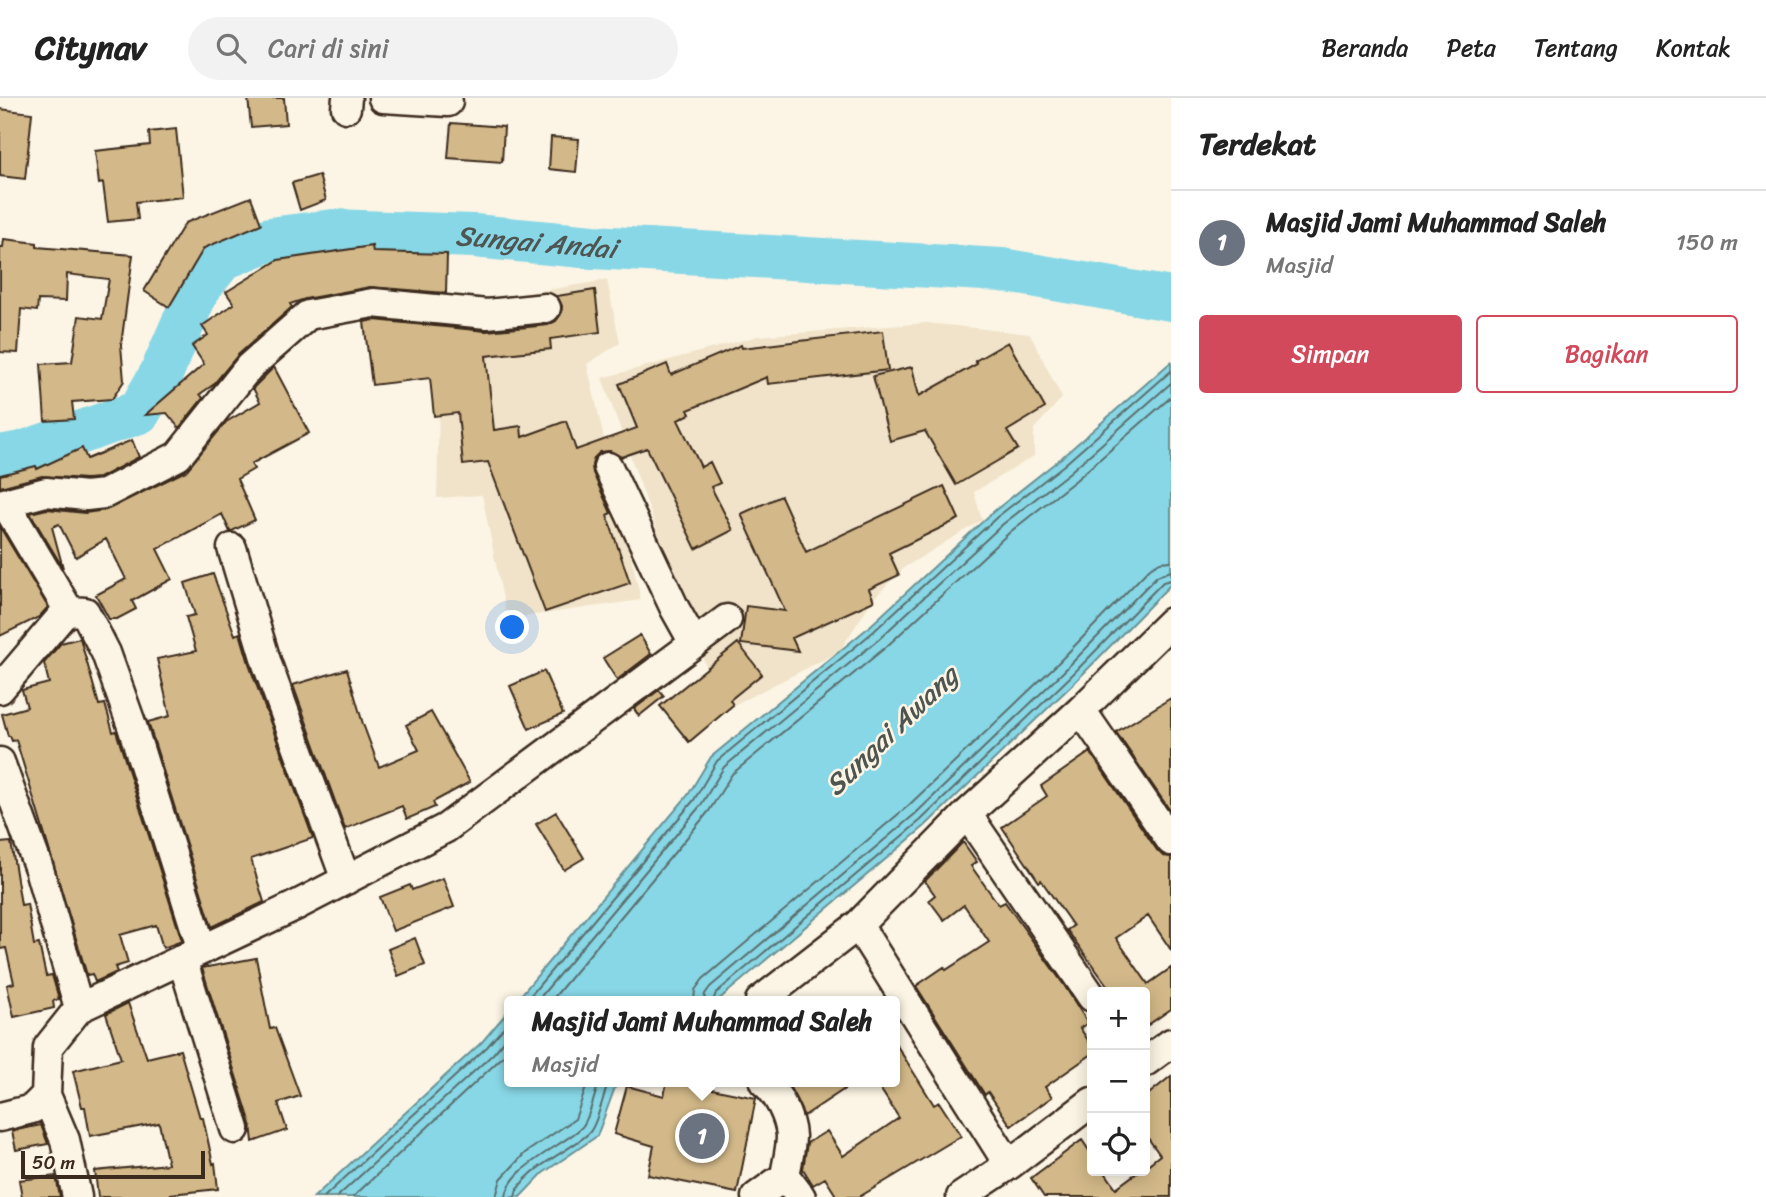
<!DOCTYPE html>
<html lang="id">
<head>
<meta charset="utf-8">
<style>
	:root { --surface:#fff; --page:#f2f2f2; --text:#222; --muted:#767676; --line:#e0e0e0; --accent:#d1495b }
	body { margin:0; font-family:Sriracha,sans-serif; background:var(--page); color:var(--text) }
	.controls { position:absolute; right:21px; bottom:21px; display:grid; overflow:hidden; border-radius:7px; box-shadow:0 4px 18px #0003 }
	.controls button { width:63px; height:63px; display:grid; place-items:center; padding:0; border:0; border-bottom:2px solid var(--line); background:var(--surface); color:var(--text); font:35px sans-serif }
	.scale { position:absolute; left:21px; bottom:18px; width:184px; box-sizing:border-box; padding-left:7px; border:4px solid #3b2a1e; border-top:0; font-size:19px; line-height:24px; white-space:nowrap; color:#3b2a1e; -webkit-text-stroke:5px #fcf5e5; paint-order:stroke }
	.you { position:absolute; left:513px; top:530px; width:24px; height:24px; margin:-18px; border:5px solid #fff; border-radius:50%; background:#1a73e8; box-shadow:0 0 0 10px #1a73e833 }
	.badge { display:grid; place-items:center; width:46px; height:46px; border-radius:50%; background:var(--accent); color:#fff; font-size:23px; font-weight:700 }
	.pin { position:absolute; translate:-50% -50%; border:4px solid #fff; box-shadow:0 2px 7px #0006 }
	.popup { position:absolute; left:504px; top:898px; width:396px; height:91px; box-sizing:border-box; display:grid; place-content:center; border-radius:7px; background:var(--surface); filter:drop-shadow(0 2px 5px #0005); font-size:23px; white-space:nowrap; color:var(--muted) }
	.popup b { font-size:26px; color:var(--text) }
	.popup::after { content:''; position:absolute; left:50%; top:100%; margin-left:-14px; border:14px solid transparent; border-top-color:var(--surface) }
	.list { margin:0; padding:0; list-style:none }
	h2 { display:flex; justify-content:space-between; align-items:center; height:91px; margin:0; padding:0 28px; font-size:30px }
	h2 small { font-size:23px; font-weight:400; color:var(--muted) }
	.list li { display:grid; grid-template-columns:46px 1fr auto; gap:21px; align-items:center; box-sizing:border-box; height:105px; padding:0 28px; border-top:2px solid var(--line) }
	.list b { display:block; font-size:26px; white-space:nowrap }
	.list p { margin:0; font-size:23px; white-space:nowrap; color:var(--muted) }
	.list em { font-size:23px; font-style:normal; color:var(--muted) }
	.actions { display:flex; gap:14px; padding:21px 28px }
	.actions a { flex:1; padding:16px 0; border:2px solid var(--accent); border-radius:7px; text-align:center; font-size:24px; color:var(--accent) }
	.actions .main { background:var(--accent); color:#fff }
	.icon { flex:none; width:38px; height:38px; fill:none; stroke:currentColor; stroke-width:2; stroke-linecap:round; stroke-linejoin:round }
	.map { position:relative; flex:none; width:1171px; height:1099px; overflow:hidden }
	header { display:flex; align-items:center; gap:42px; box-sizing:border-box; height:98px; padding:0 35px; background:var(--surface); border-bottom:2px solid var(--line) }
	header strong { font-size:33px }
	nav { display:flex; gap:38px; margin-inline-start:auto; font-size:24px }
	.search { width:490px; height:63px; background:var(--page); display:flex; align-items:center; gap:18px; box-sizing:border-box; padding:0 24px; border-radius:38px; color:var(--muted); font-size:26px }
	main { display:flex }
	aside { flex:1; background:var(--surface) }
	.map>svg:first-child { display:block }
	.built { fill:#f0e3c9 }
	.water { fill:#88d7e6; stroke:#699296; stroke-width:2 }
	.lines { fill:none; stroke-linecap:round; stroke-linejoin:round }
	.shore { stroke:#5a6f6e; stroke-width:2 }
	.river { stroke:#88d7e6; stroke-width:44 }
	.building { fill:#d3b989; stroke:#3b2a1e; stroke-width:2 }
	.minor-casing { stroke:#3b2a1e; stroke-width:33 }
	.minor { stroke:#fcf5e5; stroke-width:28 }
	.labels { text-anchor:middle; stroke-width:5; stroke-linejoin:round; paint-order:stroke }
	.water-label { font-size:28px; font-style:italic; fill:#4e5550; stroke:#fcf5e5 }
</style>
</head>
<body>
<header>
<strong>Citynav</strong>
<div class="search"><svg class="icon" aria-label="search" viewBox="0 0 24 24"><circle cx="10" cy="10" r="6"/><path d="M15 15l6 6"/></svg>Cari di sini</div>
<nav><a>Beranda</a><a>Peta</a><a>Tentang</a><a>Kontak</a></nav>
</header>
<main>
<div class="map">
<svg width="1171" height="1099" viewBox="0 0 1171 1099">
	<rect width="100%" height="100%" fill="#fcf5e5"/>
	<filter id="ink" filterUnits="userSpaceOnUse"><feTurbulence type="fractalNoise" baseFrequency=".0143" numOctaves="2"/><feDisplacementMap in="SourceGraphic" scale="14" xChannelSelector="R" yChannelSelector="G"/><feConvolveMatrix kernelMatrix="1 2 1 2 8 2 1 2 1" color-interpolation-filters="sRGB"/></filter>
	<g filter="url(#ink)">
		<path class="built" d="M607,182L620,245L587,266L641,502L507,521L482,397L437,400L441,210Z
			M927,225L1030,236L1062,300L1034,331V358L974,394L982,422L905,469L873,501L839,554L722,613L602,280L758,238Z"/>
		<path class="water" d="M1171,264V486L1074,585L925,728L717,903H516L688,697L711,659L869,529L993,414L1060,361Z
			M509,912L510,984H617L597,1038L543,1075L520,1099H314L482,944Z"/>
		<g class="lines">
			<path class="shore" d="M526,903L694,702L717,663L873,534L997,419L1064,367L1171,273
				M537,903L701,707L724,669L879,541L1003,426L1070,374L1171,285
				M551,903L709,713L732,676L886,549L1010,434L1076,382L1171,299
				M694,903L695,892L703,881L908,708L1056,567L1150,470L1160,464L1171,463
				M704,903L705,896L710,889L915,716L1063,574L1157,478L1171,473
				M713,903L716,895L921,722L1069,580L1163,484L1171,482
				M324,1099L487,949L510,922
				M337,1099L493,956L510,936
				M353,1099L510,952
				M496,1099L501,1081L525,1055L575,1021L588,984
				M506,1099C508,1070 562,1048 581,1030C589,1023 595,995 599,984
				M515,1099C518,1074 572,1052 589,1035C597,1027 604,996 608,984"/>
			<path class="river" id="s1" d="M0,359L22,355L139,314L161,276L198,191L223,160L270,141L333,133L474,138L593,149L1002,172L1171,201"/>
		</g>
		<path class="building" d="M248,0H284L286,26L251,29Z
			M0,11L32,15L25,81L0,78Z
			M451,25L504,29L502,64L448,60Z
			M176,31L183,99L136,104L138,121L108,124L103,85L99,86L95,53L150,47L149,34Z
			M551,39L579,41L576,74L549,71Z
			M319,77L326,102L300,112L292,85Z
			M251,99L261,126L204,150L169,209L144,193L185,125Z
			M4,141L37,145V149L133,157L121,247L124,283L112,301L72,304L74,321L45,323L41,266L72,264L79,218L102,221L109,181L67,176L66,203L38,202L37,213L21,211L18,255L0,254V149H3Z
			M372,148L373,154L447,156L446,195L370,189L305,201L290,206L292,209L238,257L213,287L200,296L203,300L179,330L167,315L145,317L204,266L192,248L208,237L202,228L234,206L226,194L278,162Z
			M595,192L600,234L550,241L551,251L486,258L494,332L521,328L522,339L566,323L576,352L637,330L619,286L667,266L671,277L741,247L742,250L883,233L888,272L768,286L767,279L688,312L690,316L678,322L701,369L710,364L720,385L711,389L733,432L696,451L647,350L621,359L610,353L600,354L594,360L592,367L593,375L611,415L607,417L630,485L545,514L488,364L463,367L458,315L434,318L430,280L372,287L364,224L374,222L486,233L548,227L556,223L561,216L562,208L557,198Z
			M1008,244L1045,310L1007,333L1018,351L956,387L925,333L890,343L873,278L912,269L919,298L977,266L975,263Z
			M274,269L309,335L251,366L254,371L237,381L255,422L230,434L222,416L157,451L172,481L132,503L136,511L117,521H109L96,497L126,481L106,441L76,459L59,426L52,429L63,470L30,415L47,411L85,415L106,412L186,373L226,324L260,304L253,290Z
			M132,342L139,359L99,380L86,381L42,378L0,389V377L36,368L37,371L82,350L87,361Z
			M944,388L959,421L889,455L899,477L869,491L874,503L792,540L798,553L741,546L746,508L785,513L741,416L781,398L806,454Z
			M0,429L48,509L39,519L0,538Z
			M213,476L235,537L240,535L251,572L313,740L251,761L264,804L212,829L148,624L170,618L157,561L196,553L186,519L195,517L185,485Z
			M640,537L651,556L617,582L603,560Z
			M80,540L99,607L105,606L113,634L116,633L182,843L163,850L156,827L120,837L128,865L115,869L117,874L95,884L92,876L87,877L16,642L12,643L10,638H8L2,616L27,609L22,592L49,585L44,565L61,545Z
			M738,545L762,576L730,602L733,607L689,644L660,608Z
			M347,571L363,626L379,669L419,652L406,627L431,614L470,684L433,704L435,709L407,721L402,708L345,731L293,587Z
			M544,573L563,616L529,631L510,588Z
			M659,592L664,598L639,618L634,611Z
			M1171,600V714L1116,634Z
			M1090,654L1157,752L1163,758L1171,759V852L1148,818L1116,840L1148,886L1171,870V911L1145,929V894H1112L1067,832L1073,828L1041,782L1039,784L1002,729L1047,698L1041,688Z
			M556,714L584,760L564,772L536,726Z
			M11,744L21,807L27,806L34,847L39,846L46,878L52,877L59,901L53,903L54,910L14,919L7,887L14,885L6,850L0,851V745Z
			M963,744L977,764L971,768L999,807L1005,804L1064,887L1088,925L1080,930L1092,948V956L1045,989L1052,999L1011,1028L988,994L985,997L916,888L944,869L946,872L989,844L964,807L944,822L929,802L935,797L925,783Z
			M443,780L454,809L393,833L380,799L410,787L412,792Z
			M415,840L425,867L398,878L388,851Z
			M256,860L270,931L275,930L300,998L278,1005L287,1032L253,1044L251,1026L202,870Z
			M128,905L147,960L180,952L200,1020H203L213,1066L215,1065L218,1091L171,1096V1099H98L95,1073L168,1066L159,1025L90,1038L85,1009H82L73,973L121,961L106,916Z
			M894,943L934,1007L939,1004L961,1038L859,1099H837L825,1080L813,1087L803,1071L807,1045L827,1033L843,1058L899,1020L876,984H894Z
			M1171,978V1099H1044L1031,1080L1082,1042L1092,1057V1073H1104L1116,1090L1139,1073H1145V1069L1160,1057L1145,1036V999Z
			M667,984H678L756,1000L737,1095L648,1077L654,1048L614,1036L627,988L664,998Z
			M787,984H855L804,1018Z
			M41,1027L48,1046L16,1052L12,1033Z
			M56,1078L60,1099H22L19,1082Z"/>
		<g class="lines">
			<defs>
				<path id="minor" d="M383,0L448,4
					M346,10L347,0
					M608,369L675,511L694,545
					M5,405L69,513
					M0,406L46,394L86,398L104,396L178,358L249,269L308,217L373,205L487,216L546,210
					M232,450L267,566L346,782
					M0,591L62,518L69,513L85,514L106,555L132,628L202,852
					M1081,612L1171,743
					M0,664L39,771L79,910
					M967,716L1092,899
					M858,827L1009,1067
					M182,861L235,1031
					M760,903L858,827L967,716L1081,612L1171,524
					M1145,964L1171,945
					M0,1019L32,1011L46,997
					M785,1078L801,1099
					M77,1099L65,1042L46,997L48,949L79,910L295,808L446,730L727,521
					M756,1099L785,1078C787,1065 791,1051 791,1038C790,1020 778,995 764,984
					M961,1099L1009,1067L1092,1004"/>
			</defs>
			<use href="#minor" class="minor-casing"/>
			<use href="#minor" class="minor"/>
		</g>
	</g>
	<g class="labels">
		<g class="water-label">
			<text dy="10" stroke="none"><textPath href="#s1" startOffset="640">Sungai Andai</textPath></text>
			<text transform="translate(891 632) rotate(-44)" y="10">Sungai Awang</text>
		</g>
	</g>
</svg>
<div class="controls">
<button>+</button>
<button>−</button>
<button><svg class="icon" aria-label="locate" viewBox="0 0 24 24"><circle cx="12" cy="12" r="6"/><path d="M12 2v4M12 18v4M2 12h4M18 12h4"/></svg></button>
</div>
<div class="scale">50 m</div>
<div class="you"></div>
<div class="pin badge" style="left:702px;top:1038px;background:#6b7280">1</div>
<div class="popup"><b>Masjid Jami Muhammad Saleh</b>Masjid</div>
</div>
<aside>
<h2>Terdekat<small></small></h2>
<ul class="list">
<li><span class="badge" style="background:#6b7280">1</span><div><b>Masjid Jami Muhammad Saleh</b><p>Masjid</p></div><em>150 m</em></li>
</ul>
<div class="actions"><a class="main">Simpan</a><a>Bagikan</a></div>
</aside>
</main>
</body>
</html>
